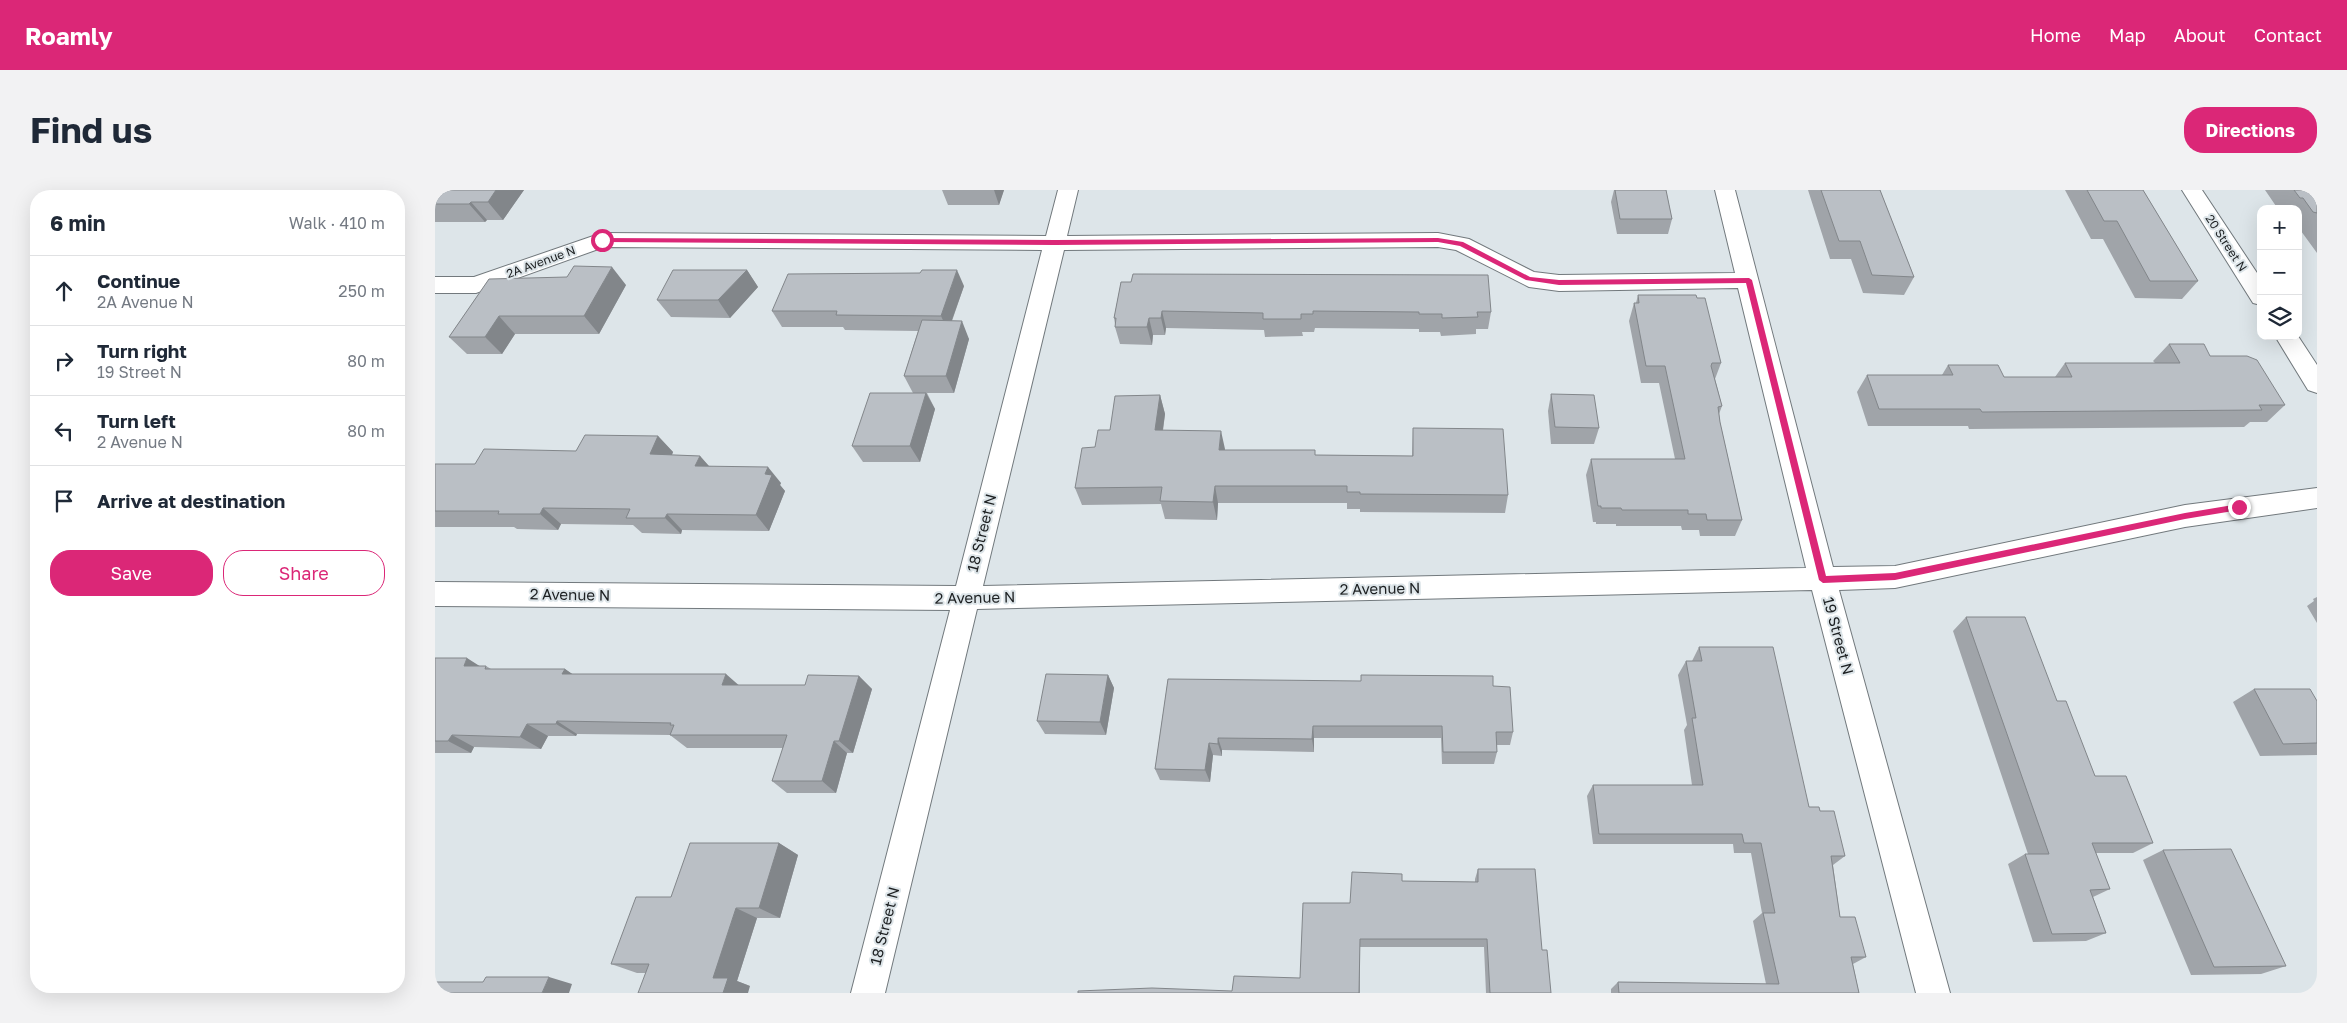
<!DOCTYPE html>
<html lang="en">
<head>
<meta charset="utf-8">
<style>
	:root { --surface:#fff; --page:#f2f2f3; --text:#1f2937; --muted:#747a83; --line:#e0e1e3; --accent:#db2777 }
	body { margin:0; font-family:"Golos Text",sans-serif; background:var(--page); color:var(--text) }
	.controls { position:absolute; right:15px; top:15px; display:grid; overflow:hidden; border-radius:10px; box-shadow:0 5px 20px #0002 }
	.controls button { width:45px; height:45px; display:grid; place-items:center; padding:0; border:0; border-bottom:1px solid var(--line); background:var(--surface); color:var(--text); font:25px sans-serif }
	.stop { position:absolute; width:15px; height:15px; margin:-11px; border:4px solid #db2777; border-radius:50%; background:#fff }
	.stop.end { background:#db2777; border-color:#fff; box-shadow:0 1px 5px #0008 }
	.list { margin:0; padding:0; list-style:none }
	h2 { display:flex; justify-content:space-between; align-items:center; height:65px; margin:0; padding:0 20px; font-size:21px }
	h2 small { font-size:16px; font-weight:400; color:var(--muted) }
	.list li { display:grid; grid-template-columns:32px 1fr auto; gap:15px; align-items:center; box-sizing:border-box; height:70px; padding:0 20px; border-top:1px solid var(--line) }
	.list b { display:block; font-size:19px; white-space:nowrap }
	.list p { margin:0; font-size:16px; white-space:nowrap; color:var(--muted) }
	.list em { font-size:16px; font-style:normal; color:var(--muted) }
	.actions { display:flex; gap:10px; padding:15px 20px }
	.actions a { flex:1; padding:11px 0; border:1px solid var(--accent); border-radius:20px; text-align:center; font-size:18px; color:var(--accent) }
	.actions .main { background:var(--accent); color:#fff }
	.icon { flex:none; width:28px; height:28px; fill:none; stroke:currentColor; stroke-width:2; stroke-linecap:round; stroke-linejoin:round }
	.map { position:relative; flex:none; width:1882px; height:803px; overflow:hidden; border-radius:20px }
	header { display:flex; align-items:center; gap:30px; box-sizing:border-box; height:70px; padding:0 25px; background:var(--accent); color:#fff }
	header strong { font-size:24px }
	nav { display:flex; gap:28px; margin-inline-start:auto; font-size:18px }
	.intro { display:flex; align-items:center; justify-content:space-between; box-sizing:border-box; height:120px; padding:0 30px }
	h1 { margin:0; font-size:35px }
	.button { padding:12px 22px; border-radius:20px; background:var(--accent); color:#fff; font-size:18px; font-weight:700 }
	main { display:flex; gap:30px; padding:0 30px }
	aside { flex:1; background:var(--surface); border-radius:20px; box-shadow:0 5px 20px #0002 }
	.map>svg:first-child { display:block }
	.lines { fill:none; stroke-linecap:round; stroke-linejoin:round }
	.minor-casing { stroke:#72797d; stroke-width:2 }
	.minor { fill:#fff; fill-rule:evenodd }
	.wall { fill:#a0a4a9 }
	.shaded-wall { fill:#82868a }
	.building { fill:#babfc5; stroke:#82868a }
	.route { fill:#db2777 }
	.labels { text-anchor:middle; stroke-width:4; stroke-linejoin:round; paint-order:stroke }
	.far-street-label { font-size:12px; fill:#1d2022; stroke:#dde5e9 }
	.street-label { font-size:15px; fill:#1d2022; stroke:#dde5e9 }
</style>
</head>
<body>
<header>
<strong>Roamly</strong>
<nav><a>Home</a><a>Map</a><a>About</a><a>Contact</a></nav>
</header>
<div class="intro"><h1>Find us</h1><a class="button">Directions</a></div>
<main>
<aside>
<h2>6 min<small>Walk · 410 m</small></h2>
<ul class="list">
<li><svg class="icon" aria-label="ahead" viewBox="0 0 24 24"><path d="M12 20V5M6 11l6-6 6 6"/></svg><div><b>Continue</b><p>2A Avenue N</p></div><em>250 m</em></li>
<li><svg class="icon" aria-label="right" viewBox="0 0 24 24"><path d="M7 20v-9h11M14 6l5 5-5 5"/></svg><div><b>Turn right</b><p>19 Street N</p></div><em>80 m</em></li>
<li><svg class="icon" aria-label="left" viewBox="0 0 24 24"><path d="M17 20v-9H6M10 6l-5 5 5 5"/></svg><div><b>Turn left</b><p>2 Avenue N</p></div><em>80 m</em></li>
<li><svg class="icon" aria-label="arrive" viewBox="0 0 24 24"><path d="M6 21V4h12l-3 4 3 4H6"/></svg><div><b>Arrive at destination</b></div></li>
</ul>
<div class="actions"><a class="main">Save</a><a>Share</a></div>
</aside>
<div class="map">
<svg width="1882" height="803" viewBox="0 0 1882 803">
	<rect width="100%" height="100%" fill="#dde5e9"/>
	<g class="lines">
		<defs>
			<path id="minor" d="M623,0H643L632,46L1003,43L1034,49L1099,82L1124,85L1300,83L1280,0H1300L1398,377L1460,376L1750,315L1882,298V318L1750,337L1460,398L1404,400L1515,803H1481L1377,400L542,419L450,803H416L515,420L0,416V392L521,396L607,60L169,57L41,103H0V87H39L167,43L611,46ZM1003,57L1021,60L1094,97L1124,101L1303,98L1371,378L548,396L629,60Z
				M1747,0H1767L1826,89V115L1818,113Z
				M1840,146H1863L1882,175V203L1873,200Z"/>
		</defs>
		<use href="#minor" class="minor-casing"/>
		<use href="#minor" class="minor"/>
	</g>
	<path class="wall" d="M0,0H89L68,30H52L50,32H0Z
		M507,0H569L564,15H513Z
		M1179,0H1231L1237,29L1233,44H1182L1176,12Z
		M1373,0H1445L1479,87L1469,105L1428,103L1416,69H1395Z
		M1630,0H1708L1763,91L1747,109L1700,108L1668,49H1656Z
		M1830,0H1882V63L1866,41L1863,40V19H1843Z
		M312,80L323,97L295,128L236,127L222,110Z
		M54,89L191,95L164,144H80L67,164H32L14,147Z
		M686,92L1056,122L1053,139H1041V144L1006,146L1005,142H984V139L880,138L879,142H867L868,146L830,147L829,140L731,138L730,145H718L717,155L685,154L680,137V134L679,128Z
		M529,96L517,131L534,149L519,203H492L500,219L485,272H428L417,256L478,203L469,186L483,141L410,140L408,137H347L337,121Z
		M1203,105L1286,173L1280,189L1287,216L1284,224L1285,232L1307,330L1300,346H1265L1264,340H1247L1246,336H1181V334H1161V332H1158L1151,285L1156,269H1240L1224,193H1206L1194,131L1199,113H1201Z
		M1734,154L1775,166L1850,215L1832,232H1815L1809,237L1534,239L1533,236H1433L1422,202L1432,185H1507L1513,175L1569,187H1620L1630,173H1720L1718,171Z
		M1116,204L1164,238L1159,254H1116L1113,221Z
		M725,205L730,224L728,241L790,260H880V265L977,266L978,238L1073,305L1070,323L925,322V319H912V313H783L782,330L730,329L726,314L647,315L640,298L660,257L675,240Z
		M223,246L238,262L237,265L265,266L274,276L346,293L345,295L350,301L334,341L247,340L246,344L207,343L198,335L126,334L123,340L82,339L79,337H0V274H40L141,261Z
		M1882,407V433L1872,416L1879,411L1878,409Z
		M1531,427L1622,511L1660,586L1718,653L1698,663H1661L1675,699L1658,707L1671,743L1651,751L1598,752L1573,674L1590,664H1593L1518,441Z
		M1264,457L1374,617L1385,621L1410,666L1398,675L1405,727L1431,767L1418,774L1424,803H1176V799L1183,792L1331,794L1318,731L1327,723L1316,663H1299L1298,654H1158L1152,606L1158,595H1257L1249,540L1252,535L1243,485L1251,471H1257Z
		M0,468L44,476H51L56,479H130L137,484L303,495H370L424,486L437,499L418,563H412L401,603H352L337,591L348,558H252L235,545L142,544L141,546H113L106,559L39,557L36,563H0Z
		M673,485L679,498L671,545L610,544L602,531Z
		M733,489L1078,542L1075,555H1062V562L1059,574H1007L1006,548H879V562L787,560V566L778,565L775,592L725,590L720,579Z
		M1819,499L1882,511V565L1825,566L1798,512Z
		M344,653L363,665L345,728H322L302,791L315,796L210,783H202L176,774L236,707Z
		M1728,660L1851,776L1826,784L1756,785L1708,670Z
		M1043,679L1107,760L1116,803H1051L1049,757H925V803L797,801L865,788L915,713L967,691L1040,692V689Z"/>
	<path class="shaded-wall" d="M61,0H89L68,30L53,12Z
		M559,0H569L564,15Z
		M36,12L52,30L50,32L34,14Z
		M177,77L191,95L164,144L149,126Z
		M312,80L323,97L295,128L283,110Z
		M522,80L529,96L513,141L506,126Z
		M727,121L731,138L730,145L726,128Z
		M64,126L80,144L67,164L50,147Z
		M714,128L718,145L717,155L712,137Z
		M527,131L534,149L519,203L511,186Z
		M491,203L500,219L485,272L475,256Z
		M725,205L730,224L725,259L720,240Z
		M786,241L790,259L788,278L784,260Z
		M223,246L238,262L230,280L215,264Z
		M265,266L279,282L260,276Z
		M333,277L346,293L345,295L350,301L334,341L321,325L330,284Z
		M780,296L783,313L782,330L778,312Z
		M108,318L126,334L123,340L105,324Z
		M232,324L247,340L246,344L230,328Z
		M32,468L54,482L29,476Z
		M130,479L149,492L127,484Z
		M291,484L307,498L287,495Z
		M673,485L679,498L671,545L665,532Z
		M424,486L437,499L418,563L404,551Z
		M122,531L142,544L141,546L121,534Z
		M92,534L113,546L106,559L85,547Z
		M878,536L879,548V562L877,549Z
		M17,545L39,557L36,563L13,551Z
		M783,548L787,560V566L783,554Z
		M399,551L412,563L401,603L387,591Z
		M774,553L778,565L775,592L770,580Z
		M344,653L363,665L345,728L324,718Z
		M301,718L322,728L302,791L315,796L313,803H288L278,788Z
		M114,787L137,794L134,803H107Z"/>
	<path class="building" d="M0,0H61L53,12H36L34,14H0Z
		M1180,0H1231L1237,29H1185Z
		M1386,0H1445L1479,87L1437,85L1425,51H1404Z
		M1652,0H1708L1763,91H1715L1682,31H1669Z
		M1859,0H1882V23L1878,22L1868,8H1865Z
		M139,76L177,77L149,126H64L50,147H14L54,89L132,87Z
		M238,80H312L283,110H222Z
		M487,80H522L506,126L401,125L402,121H337L353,84L485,83Z
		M698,84L1053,85L1056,122H1042L1043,127L1007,128V124H984V122L878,121V124H866V129H828V123L727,121L726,128H714L712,137H680L681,128H679L686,92H696Z
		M1203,105H1261L1262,108H1270L1286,173H1277L1276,176L1287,216L1283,217L1285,232L1307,330H1272L1271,324H1253V320H1187L1186,318H1166V316H1163L1156,269H1250L1230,176H1211L1199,113H1204Z
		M487,130L527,131L511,186H469Z
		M1734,154H1769L1775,166H1812L1822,170L1850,215H1824L1827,220L1547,222L1545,219H1444L1432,185H1518L1513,175H1563L1569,187H1637L1630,173H1745Z
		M435,203H491L475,256H417Z
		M1116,204L1159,205L1164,238L1120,237Z
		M725,205L720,240L786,241L784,260H880V265L978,266V238L1068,239L1073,305L925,304V302H912V296H780L778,312L725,311L727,297L640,298L647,258L660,257L663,240H675L680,206Z
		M150,245L223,246L215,264L265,266L260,276L333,277L330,284L337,285L321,325L232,324L230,328H191L195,319L108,318L105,324H63L64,321H0V274H40L49,259L141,261Z
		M1531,427H1590L1622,511H1631L1660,586H1691L1718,653H1657L1675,699L1655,700L1671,743L1617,744L1590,664H1614Z
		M1264,457H1338L1374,617H1384L1385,621H1399L1410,666H1396L1405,727H1420L1431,767H1416L1424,803H1184L1183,792L1344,794L1328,723H1340L1326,653H1309L1307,644H1164L1158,595H1268L1257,528H1261L1251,471H1267Z
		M0,468H32L29,476H51L50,479H130L127,484H291L287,495H370L373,485L424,486L404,551H399L387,591H337L352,545H235L239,535H235L236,533L122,531L121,534H92L85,547L17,545L13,551H0Z
		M611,484L673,485L665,532L602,531Z
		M926,485L1058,486V496L1075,497L1078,542H1061L1062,562H1008L1007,536H878L877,549L783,548V554L774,553L770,580L720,579L733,489L926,491Z
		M1819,499H1875L1882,511V553L1848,554Z
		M255,653H344L324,718H301L278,788H293L288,803H203L214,774H176L201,707H236Z
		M1796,659L1851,776L1779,777L1728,660Z
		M1043,679H1100L1107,760H1112L1116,803H1055L1052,749H925L924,803H643V801L717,798L797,801L799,786L865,788L868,713H915L917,682L967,684V691L1043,692Z
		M51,787H114L107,803H0V792H48Z"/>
	<path class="route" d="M164,48L620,50L1003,48L1028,52L1095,87L1124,90L1314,88L1317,90L1391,386L1460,383L1750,323L1804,314L1808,317L1804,320L1750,329L1460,390L1388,393L1384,390L1311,93L1124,95L1091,90L1025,56L1003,52L620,55L167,52Z"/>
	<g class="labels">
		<g class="far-street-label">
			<text transform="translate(1791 53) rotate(57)" y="4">20 Street N</text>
			<text transform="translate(106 72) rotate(-20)" y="4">2A Avenue N</text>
		</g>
		<g class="street-label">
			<text transform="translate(547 343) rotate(-76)" y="5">18 Street N</text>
			<text transform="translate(945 399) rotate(-1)" y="5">2 Avenue N</text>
			<text transform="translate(135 405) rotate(1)" y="5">2 Avenue N</text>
			<text transform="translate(540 408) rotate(-1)" y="5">2 Avenue N</text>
			<text transform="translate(1403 446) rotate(75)" y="5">19 Street N</text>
			<text transform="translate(450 736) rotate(-76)" y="5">18 Street N</text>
		</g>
	</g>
</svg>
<div class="controls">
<button>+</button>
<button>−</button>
<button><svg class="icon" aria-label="layers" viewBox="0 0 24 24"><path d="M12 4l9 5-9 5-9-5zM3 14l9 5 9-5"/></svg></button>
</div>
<div class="stop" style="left:167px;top:50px"></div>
<div class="stop end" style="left:1804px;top:317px"></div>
</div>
</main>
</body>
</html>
